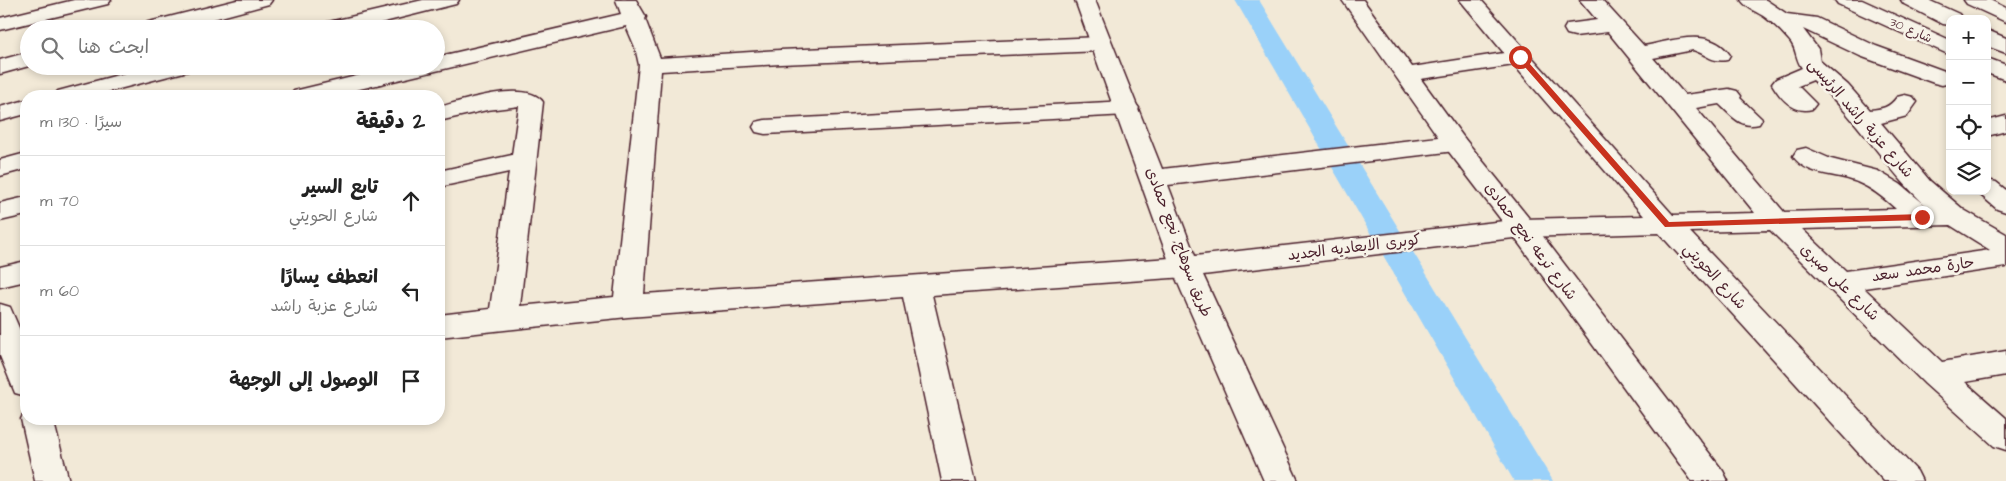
<!DOCTYPE html>
<html lang="ar">
<head>
<meta charset="utf-8">
<style>
	:root { --surface:#fff; --page:#f6f6f6; --text:#222; --muted:#767676; --line:#e0e0e0 }
	body { margin:0; font-family:"Architects Daughter","Playpen Sans Arabic",sans-serif; background:var(--page); color:var(--text); direction:rtl }
	.controls { position:absolute; right:15px; top:15px; display:grid; overflow:hidden; border-radius:10px; box-shadow:0 2px 8px #0003 }
	.controls button { width:45px; height:45px; display:grid; place-items:center; padding:0; border:0; border-bottom:1px solid var(--line); background:var(--surface); color:var(--text); font:25px sans-serif }
	.stop { position:absolute; width:15px; height:15px; margin:-11px; border:4px solid #c8321e; border-radius:50%; background:#fff }
	.stop.end { background:#c8321e; border-color:#fff; box-shadow:0 1px 5px #0008 }
	.list { margin:0; padding:0; list-style:none }
	h2 { display:flex; justify-content:space-between; align-items:center; height:65px; margin:0; padding:0 20px; font-size:21px }
	h2 small { font-size:16px; font-weight:400; color:var(--muted) }
	.list li { display:grid; grid-template-columns:32px 1fr auto; gap:15px; align-items:center; box-sizing:border-box; height:90px; padding:0 20px; border-top:1px solid var(--line) }
	.list b { display:block; font-size:19px; white-space:nowrap }
	.list p { margin:0; font-size:16px; white-space:nowrap; color:var(--muted) }
	.list em { font-size:16px; font-style:normal; color:var(--muted) }
	.icon { flex:none; width:28px; height:28px; fill:none; stroke:currentColor; stroke-width:2; stroke-linecap:round; stroke-linejoin:round }
	.map { position:relative; flex:none; width:2006px; height:481px; overflow:hidden; direction:ltr }
	.search { position:absolute; background:var(--surface); box-shadow:0 2px 8px #0003; left:20px; top:20px; width:425px; height:55px; display:flex; align-items:center; gap:12px; box-sizing:border-box; padding:0 18px; border-radius:28px; color:var(--muted); font-size:19px }
	.panel { position:absolute; background:var(--surface); box-shadow:0 2px 8px #0003; left:20px; top:90px; width:425px; height:335px; border-radius:20px; direction:rtl }
	.map>svg:first-child { display:block }
	.lines { fill:none; stroke-linecap:round; stroke-linejoin:round }
	.canal { fill:#9ad1f9; fill-rule:evenodd }
	.minor-casing { stroke:#4a1f2b; stroke-width:3 }
	.tertiary-casing { stroke:#4a1f2b; stroke-width:3 }
	.primary-casing { stroke:#4a1f2b; stroke-width:3 }
	.minor { fill:#f7f3e8; fill-rule:evenodd }
	.tertiary { fill:#f7f3e8; fill-rule:evenodd }
	.primary { fill:#f7f3e8; fill-rule:evenodd }
	.route { fill:#c8321e }
	.labels { text-anchor:middle; stroke-width:5; stroke-linejoin:round; paint-order:stroke }
	.far-street-label { font-size:12px; fill:#4a1f2b; stroke:#f7f3e8 }
	.street-label { font-size:15px; fill:#4a1f2b; stroke:#f7f3e8 }
</style>
</head>
<body>
<div class="map">
<svg width="2006" height="481" viewBox="0 0 2006 481">
	<rect width="100%" height="100%" fill="#f2e9d7"/>
	<filter id="ink" filterUnits="userSpaceOnUse"><feTurbulence type="fractalNoise" baseFrequency=".02" numOctaves="2"/><feDisplacementMap in="SourceGraphic" scale="10" xChannelSelector="R" yChannelSelector="G"/><feConvolveMatrix kernelMatrix="1 2 1 2 8 2 1 2 1" color-interpolation-filters="sRGB"/></filter>
	<g filter="url(#ink)">
		<g class="lines">
			<path class="canal" d="M1235,0H1259L1553,481H1514Z"/>
			<defs>
				<path id="minor" d="M74,0H111L108,4L0,30V18Z
					M237,0H272L269,4L176,29H138L141,24Z
					M423,0H459L456,4L356,29H317L320,24Z
					M616,0H636L646,17L645,19L660,58L780,50L1101,37L1109,39L1112,44L1109,49L1101,51L780,64L661,71L644,294L1185,257L1195,260L1199,267L1195,274L1185,277L932,295L976,481H942L903,297L628,317L439,337V315L490,309L509,172L439,187V171L512,155L519,106L487,110L439,121V107C462,101 527,79 543,102L520,306L614,297L639,65L635,47L626,26L330,96H290L294,91L398,66H436V57L621,14Z
					M1460,0H1481L1673,215L1755,213L1608,32L1575,36L1567,34L1564,29L1567,24L1597,20L1580,0H1602L1644,46C1671,41 1710,26 1730,55L1727,60C1712,63 1706,54 1693,50L1653,58L1685,95L1729,89L1737,91L1741,96L1740,98L1762,119L1759,124C1741,129 1732,116 1719,104L1696,108L1784,212L1896,209C1884,198 1872,188 1857,182C1837,173 1807,177 1793,156L1797,150L1806,148L1831,159L1878,171L1900,184L1929,208C1885,170 1858,117 1813,80L1798,86L1816,104L1812,109C1794,114 1781,99 1772,84L1776,79L1802,68C1795,59 1797,48 1789,40C1782,32 1774,24 1766,18C1758,12 1747,9 1741,0H1766L1787,14L1817,18L1876,46L1950,73V83L1942,85L1934,83L1860,56L1803,29L1818,49L1820,61L1848,85L1870,110C1882,109 1889,108 1897,97L1905,95L1913,97L1917,102L1907,116L1881,123L1930,181L1964,210L2006,234V267L1864,288L1942,362L2006,351V375L1965,382L2006,418V450L1994,446L1925,384L1770,230L1690,232L1917,471L1922,481H1884L1659,233L1522,237L1512,234L1508,228L1512,222L1522,219L1644,216L1514,65L1407,81L1399,79L1396,74L1399,69L1504,53ZM1950,225L1990,250L1846,271L1802,229Z
					M1835,0H1862L1950,40V55L1838,4Z
					M1901,0H1928L1959,14L1962,19H1950V25L1943,24L1904,4Z
					M1964,0H1990L2006,8V22L1967,4Z
					M1987,30L2006,38V53L1987,46Z
					M29,52V66L0,74V60Z
					M1987,58L2006,65V80L1987,73Z
					M152,66H191L188,71L92,96H54L58,91Z
					M26,100V114L0,121V107Z
					M1127,101L1135,103L1139,108L1135,113L1127,115L765,134L756,132L753,127L756,122L765,120Z
					M2006,116V131L1987,136V121Z
					M26,153V169L0,176V160Z
					M1987,180L1996,182L2006,190V212L1997,209L1976,191H1987Z
					M26,197V215L0,221V203Z
					M26,261V281L0,287V267Z"/>
				<path id="tertiary" d="M1342,0H1363L1464,138L1532,222L1723,471L1728,481H1692L1512,234L1446,148Z
					M0,304L10,307L26,344V396L15,393L0,356Z
					M26,410V419H53L69,481H35L21,419Z"/>
				<path id="primary" d="M1075,0H1095L1162,169L1455,135L1464,138L1467,143L1464,148L1455,151L1168,185L1195,256L1522,219L1532,222L1536,228L1532,234L1522,237L1203,275L1298,481H1264L1171,267Z"/>
			</defs>
			<use href="#minor" class="minor-casing"/>
			<use href="#tertiary" class="tertiary-casing"/>
			<use href="#primary" class="primary-casing"/>
			<use href="#minor" class="minor"/>
			<use href="#tertiary" class="tertiary"/>
			<use href="#primary" class="primary"/>
		</g>
	</g>
	<path class="route" d="M1517,55H1522L1669,222L1922,214L1926,217L1922,220L1665,227L1517,58Z"/>
	<g class="labels">
		<g class="far-street-label">
			<text transform="translate(1911 30) rotate(24)" y="4">شارع 30</text>
		</g>
		<g class="street-label">
			<text transform="translate(1861 118) rotate(49)" y="5">شارع عزبة راشد الرئيسى</text>
			<text transform="translate(1531 241) rotate(53)" y="5">شارع ترعه نجع حمادى</text>
			<text transform="translate(1179 242) rotate(69)" y="5">طريق سوهاج, نجع حمادى</text>
			<text transform="translate(1354 247) rotate(-7)" y="5">كوبرى الابعاديه الجديد</text>
			<text transform="translate(1923 269) rotate(-8)" y="5">حارة محمد سعد</text>
			<text transform="translate(1715 276) rotate(47)" y="5">شارع الحويتي</text>
			<text transform="translate(1840 282) rotate(44)" y="5">شارع على صبرى</text>
		</g>
	</g>
</svg>
<div class="controls">
<button>+</button>
<button>−</button>
<button><svg class="icon" aria-label="locate" viewBox="0 0 24 24"><circle cx="12" cy="12" r="6"/><path d="M12 2v4M12 18v4M2 12h4M18 12h4"/></svg></button>
<button><svg class="icon" aria-label="layers" viewBox="0 0 24 24"><path d="M12 4l9 5-9 5-9-5zM3 14l9 5 9-5"/></svg></button>
</div>
<div class="stop" style="left:1520px;top:57px"></div>
<div class="stop end" style="left:1922px;top:217px"></div>
<div class="search"><svg class="icon" aria-label="search" viewBox="0 0 24 24"><circle cx="10" cy="10" r="6"/><path d="M15 15l6 6"/></svg>ابحث هنا</div>
<section class="panel">
<h2>2 دقيقة<small>سيرًا · 130 m</small></h2>
<ul class="list">
<li><svg class="icon" aria-label="ahead" viewBox="0 0 24 24"><path d="M12 20V5M6 11l6-6 6 6"/></svg><div><b>تابع السير</b><p>شارع الحويتي</p></div><em>70 m</em></li>
<li><svg class="icon" aria-label="left" viewBox="0 0 24 24"><path d="M17 20v-9H6M10 6l-5 5 5 5"/></svg><div><b>انعطف يسارًا</b><p>شارع عزبة راشد</p></div><em>60 m</em></li>
<li><svg class="icon" aria-label="arrive" viewBox="0 0 24 24"><path d="M6 21V4h12l-3 4 3 4H6"/></svg><div><b>الوصول إلى الوجهة</b></div></li>
</ul>
</section>
</div>
</body>
</html>
